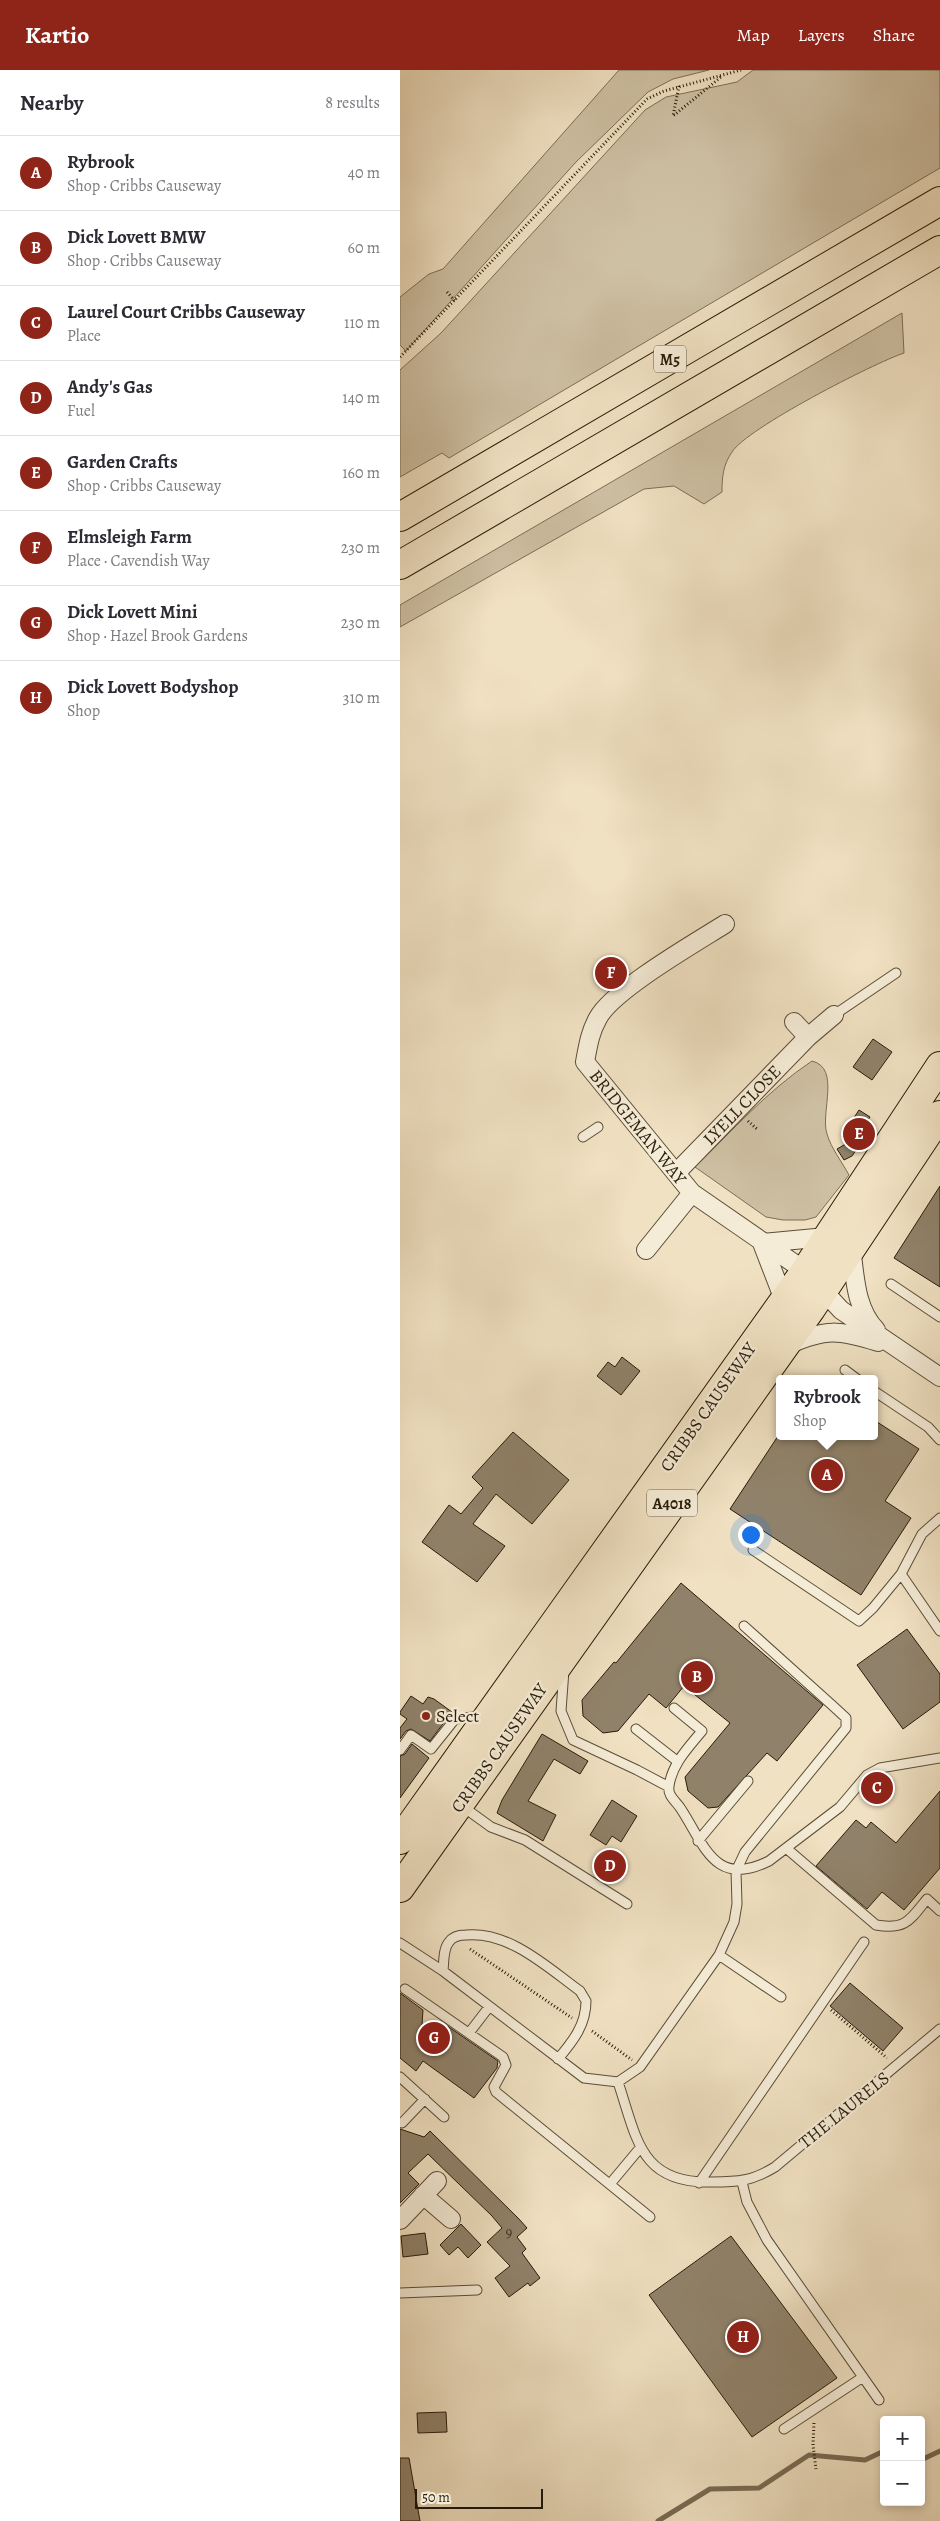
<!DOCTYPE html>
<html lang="en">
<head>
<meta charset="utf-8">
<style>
	:root { --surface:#fff; --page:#f2f2f3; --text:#2b2b33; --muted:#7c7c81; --line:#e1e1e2; --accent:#8f2418 }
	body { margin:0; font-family:Alegreya,serif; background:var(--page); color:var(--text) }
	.controls { position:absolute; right:15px; bottom:15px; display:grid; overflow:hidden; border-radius:5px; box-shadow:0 2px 8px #0003 }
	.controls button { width:45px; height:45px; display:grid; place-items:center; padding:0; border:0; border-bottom:1px solid var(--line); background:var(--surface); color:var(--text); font:25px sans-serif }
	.scale { position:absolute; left:15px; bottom:12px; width:128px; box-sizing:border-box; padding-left:5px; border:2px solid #281c0a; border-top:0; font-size:14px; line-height:18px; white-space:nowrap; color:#281c0a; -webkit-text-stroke:4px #f5ecd7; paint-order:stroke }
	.you { position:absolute; left:350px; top:1464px; width:18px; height:18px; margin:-12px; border:4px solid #fff; border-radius:50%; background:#1a73e8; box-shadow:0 0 0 8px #1a73e833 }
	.badge { display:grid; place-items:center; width:32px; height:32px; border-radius:50%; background:var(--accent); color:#fff; font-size:16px; font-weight:700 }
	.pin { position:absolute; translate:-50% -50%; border:2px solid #fff; box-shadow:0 1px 5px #0006 }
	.popup { position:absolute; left:376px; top:1305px; width:102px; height:65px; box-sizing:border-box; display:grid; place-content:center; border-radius:5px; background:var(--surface); filter:drop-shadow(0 1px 4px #0005); font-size:16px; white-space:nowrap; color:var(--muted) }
	.popup b { font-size:19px; color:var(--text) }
	.popup::after { content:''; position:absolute; left:50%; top:100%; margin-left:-10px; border:10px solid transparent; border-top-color:var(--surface) }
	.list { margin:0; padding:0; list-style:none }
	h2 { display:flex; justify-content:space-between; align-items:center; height:65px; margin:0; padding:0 20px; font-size:21px }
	h2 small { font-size:16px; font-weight:400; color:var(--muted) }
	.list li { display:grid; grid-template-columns:32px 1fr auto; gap:15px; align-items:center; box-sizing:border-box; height:75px; padding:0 20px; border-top:1px solid var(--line) }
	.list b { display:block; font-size:19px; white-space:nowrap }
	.list p { margin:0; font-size:16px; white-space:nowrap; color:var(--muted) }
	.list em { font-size:16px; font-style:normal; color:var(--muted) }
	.map { position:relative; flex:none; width:540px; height:2451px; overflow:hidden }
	header { display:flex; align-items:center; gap:30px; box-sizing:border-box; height:70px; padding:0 25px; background:var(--accent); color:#fff }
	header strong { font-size:24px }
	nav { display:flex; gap:28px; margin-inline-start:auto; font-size:18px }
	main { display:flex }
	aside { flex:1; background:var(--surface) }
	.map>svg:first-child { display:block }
	.green { fill:#cec0a3; stroke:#7b6e56 }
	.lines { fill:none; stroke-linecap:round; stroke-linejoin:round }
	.stream { stroke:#776a53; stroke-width:5 }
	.building { fill:#90826a; stroke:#281c0a }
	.lane-casing { stroke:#5a4d38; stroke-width:11 }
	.street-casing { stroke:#5a4d38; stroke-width:20 }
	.primary-casing { stroke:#281c0a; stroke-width:30 }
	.highway-casing { stroke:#281c0a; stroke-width:30 }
	.path { stroke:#281c0a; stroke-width:3; stroke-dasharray:1 2.5; stroke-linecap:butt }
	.lane { stroke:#f5ecd7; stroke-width:9 }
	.street { stroke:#f5ecd7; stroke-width:18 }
	.primary { stroke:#f0e1c2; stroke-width:28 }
	.highway { stroke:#f0e1c2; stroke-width:28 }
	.poi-dot { fill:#8f2418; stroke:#f5ecd7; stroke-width:2 }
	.labels { text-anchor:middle; stroke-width:4.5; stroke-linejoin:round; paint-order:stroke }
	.number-label { font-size:15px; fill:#423622 }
	.shield { fill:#f5ecd7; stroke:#665a48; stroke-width:1 }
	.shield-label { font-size:16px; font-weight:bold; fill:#281c0a }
	.street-label { font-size:18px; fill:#281c0a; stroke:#f5ecd7 }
	.poi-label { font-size:18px; fill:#281c0a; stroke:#f5ecd7; text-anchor:start }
</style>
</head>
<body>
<header>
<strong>Kartio</strong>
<nav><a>Map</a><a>Layers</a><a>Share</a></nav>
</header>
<main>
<aside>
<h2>Nearby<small>8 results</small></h2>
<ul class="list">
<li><span class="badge">A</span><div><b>Rybrook</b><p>Shop · Cribbs Causeway</p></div><em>40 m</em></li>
<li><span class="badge">B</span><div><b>Dick Lovett BMW</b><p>Shop · Cribbs Causeway</p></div><em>60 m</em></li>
<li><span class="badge">C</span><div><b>Laurel Court Cribbs Causeway</b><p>Place</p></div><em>110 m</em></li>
<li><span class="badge">D</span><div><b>Andy's Gas</b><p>Fuel</p></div><em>140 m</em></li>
<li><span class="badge">E</span><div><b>Garden Crafts</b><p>Shop · Cribbs Causeway</p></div><em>160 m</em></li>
<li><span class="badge">F</span><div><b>Elmsleigh Farm</b><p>Place · Cavendish Way</p></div><em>230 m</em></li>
<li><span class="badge">G</span><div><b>Dick Lovett Mini</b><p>Shop · Hazel Brook Gardens</p></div><em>230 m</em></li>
<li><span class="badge">H</span><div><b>Dick Lovett Bodyshop</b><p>Shop</p></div><em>310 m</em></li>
</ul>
</aside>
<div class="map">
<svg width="540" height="2451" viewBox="0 0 540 2451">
	<rect width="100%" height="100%" fill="#f0e1c2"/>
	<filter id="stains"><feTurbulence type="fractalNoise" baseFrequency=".004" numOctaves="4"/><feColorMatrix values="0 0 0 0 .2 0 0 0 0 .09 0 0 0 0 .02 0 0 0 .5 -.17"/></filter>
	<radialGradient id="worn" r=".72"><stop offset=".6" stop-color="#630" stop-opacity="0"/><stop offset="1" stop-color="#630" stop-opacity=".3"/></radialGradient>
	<path class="green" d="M219,0H309L273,9L248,22L176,92L6,281L0,275V227L29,204L43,199Z
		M353,0H540V98L49,388L42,383L0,407V300L41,263L245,40L266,27L337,12Z
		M502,243L504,283C474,293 347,358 332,382C323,395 322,407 322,422L304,434L274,416L244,419L0,557V535Z
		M412,991C441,998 420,1043 427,1064C431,1078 442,1092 449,1105L416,1147L405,1150H383L366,1147L295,1097C333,1060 367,1021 412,991Z"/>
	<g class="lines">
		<path class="stream" d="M521,2390L540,2381
			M258,2451L310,2419L359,2418L409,2385L465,2390L484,2381"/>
	</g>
	<path class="building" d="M473,969L492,982L472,1010L453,997Z
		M459,1040L470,1047L456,1067L446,1060Z
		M470,1060L452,1086L444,1090L437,1079Z
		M540,1116V1217L494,1188Z
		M222,1287L240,1301L221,1325L197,1306L208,1292L215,1297Z
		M474,1350L519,1379L485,1431L511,1448L461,1525L330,1439L378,1366H474Z
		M113,1362L169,1410L132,1454L96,1424L73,1454L105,1476L77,1512L22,1472L49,1435L61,1444L83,1418L72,1407Z
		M281,1513L423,1635L377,1691L367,1683L318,1737L308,1738L288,1721L285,1707L330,1653L284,1616L266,1638L249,1624L218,1661L203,1663L183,1646L182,1630L214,1592L216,1593Z
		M507,1559L540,1604V1632L503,1659L457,1595Z
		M11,1626L23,1634L28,1627L34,1629L52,1642L30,1671L11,1659L6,1661L0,1669V1658L7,1649L0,1644V1642Z
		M142,1664L188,1691L180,1704L154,1689L128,1731L156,1745L143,1771L97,1743L102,1730Z
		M12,1674L29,1688L0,1728V1686L5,1684Z
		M540,1721V1798L504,1840L482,1822L467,1839L416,1796L456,1750L466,1758L471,1752L496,1773Z
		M212,1730L237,1746L221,1772L212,1766L206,1775L190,1765Z
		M450,1913L503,1958L483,1981L430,1936Z
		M0,1923L23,1940L21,1970L40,1951L98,1991L97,1998L74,2028L23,1991L16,2001L0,1988Z
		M0,2059L24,2067L30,2061L119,2149L127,2158L117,2167L126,2179L122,2183L140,2208L130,2216L128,2213L109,2227L95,2208L110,2196L87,2172L102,2158L92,2146L28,2084L8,2103L19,2114L0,2133Z
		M61,2154L81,2175L68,2188L58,2177L49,2185L40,2175Z
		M25,2163L28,2184L3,2187L1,2166Z
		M331,2166L437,2308L352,2367L249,2225Z
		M46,2342L47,2362L18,2363L17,2343Z
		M0,2388H9L20,2451H0Z"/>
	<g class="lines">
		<defs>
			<path id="lane" d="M434,945L496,903
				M183,1067L198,1057
				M491,1214L540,1247
				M445,1300L457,1309
				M474,1321L528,1357L540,1370
				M353,1480L459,1551L473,1538L501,1504L522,1464L540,1448
				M501,1504L540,1561
				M164,1600L161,1641L173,1670L237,1700L269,1717
				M274,1638L302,1661C288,1678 272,1694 269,1716C267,1726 277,1732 281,1739C305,1776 315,1818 369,1791L440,1737L467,1705L480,1698L540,1688
				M236,1659L277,1691
				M0,1680L11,1665L31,1679L55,1649L82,1646
				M62,1736L91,1757L125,1770L227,1834
				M298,1771L348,1711
				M386,1778L476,1855C506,1860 510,1850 527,1829L540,1841
				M0,1873L43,1901L184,2008L218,2012L240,1997L319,1885L334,1852L337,1834L336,1801L345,1782L446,1658V1648L433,1636L344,1556
				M319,1885L381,1927
				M43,1901C44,1892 43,1879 49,1872C53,1866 60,1865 66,1865C109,1861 147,1897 180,1921L186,1931C186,1955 173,1971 158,1989
				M5,1919L103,1987L106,1995L94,2017L96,2022L250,2147
				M69,1963L89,1937
				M0,2007L44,2047
				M218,2012C237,2069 240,2114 312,2112C339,2112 352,2111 375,2097L540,1959
				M2,2053L25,2029
				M342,2112L347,2132L367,2170L479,2330
				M299,2113L464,1872
				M210,2114L240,2078
				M0,2223L77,2220
				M384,2359L463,2307"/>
			<path id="street" d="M325,854C295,873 213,920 198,948C190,962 188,976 185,992L292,1123L405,1201L441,1240L540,1307
				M394,952L408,967
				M276,1103L408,967L434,945
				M362,1173L426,1167
				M362,1173L384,1230
				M451,1177C455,1206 455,1238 476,1260
				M246,1180L292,1123
				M388,1275C426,1258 439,1260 478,1272
				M23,2125L51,2149
				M0,2150L37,2111"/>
			<path id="primary" d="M0,1770L405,1201L540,996
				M0,1818L411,1239L540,1045"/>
			<path id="highway" d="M0,447L540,131
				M0,495L540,180"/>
		</defs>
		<use href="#lane" class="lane-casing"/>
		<use href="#street" class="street-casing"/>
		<use href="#primary" class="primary-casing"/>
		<use href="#highway" class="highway-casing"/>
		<path class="path" d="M279,16L273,46L321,7
			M47,222L55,231
			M0,287L247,29L264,21L341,0
			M348,1051L357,1059
			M70,1879L172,1948
			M431,1940L487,1988
			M192,1961L232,1990
			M414,2353L413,2375L416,2399"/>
		<use href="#lane" class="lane"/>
		<use href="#street" class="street"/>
		<use href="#primary" class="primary"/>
		<use href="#highway" class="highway"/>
	</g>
	<circle class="poi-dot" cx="26" cy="1646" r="5"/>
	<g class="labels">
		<g class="number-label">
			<text x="109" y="2167">9</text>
		</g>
		<g class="shield">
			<rect x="254" y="275.5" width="32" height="27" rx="4"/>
			<rect x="247" y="1419.5" width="50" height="27" rx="4"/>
		</g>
		<g class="shield-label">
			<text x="270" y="295">M5</text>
			<text x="272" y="1439">A4018</text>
		</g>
		<g class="street-label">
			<text transform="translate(342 1035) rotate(-46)" y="6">LYELL CLOSE</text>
			<text transform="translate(238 1057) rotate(51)" y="6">BRIDGEMAN WAY</text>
			<text transform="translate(308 1337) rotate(-55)" y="6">CRIBBS CAUSEWAY</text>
			<text transform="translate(99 1678) rotate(-55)" y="6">CRIBBS CAUSEWAY</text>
			<text transform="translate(444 2040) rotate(-39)" y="6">THE LAURELS</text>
		</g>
		<g class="poi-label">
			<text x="36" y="1652">Select</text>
		</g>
	</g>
	<rect width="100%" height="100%" filter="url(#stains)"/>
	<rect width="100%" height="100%" fill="url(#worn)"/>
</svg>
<div class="controls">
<button>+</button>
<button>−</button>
</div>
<div class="scale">50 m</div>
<div class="you"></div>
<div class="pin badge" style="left:427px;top:1405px">A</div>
<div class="popup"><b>Rybrook</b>Shop</div>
<div class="pin badge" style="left:297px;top:1607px">B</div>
<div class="pin badge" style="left:477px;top:1718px">C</div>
<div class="pin badge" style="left:210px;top:1796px">D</div>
<div class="pin badge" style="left:459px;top:1064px">E</div>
<div class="pin badge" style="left:211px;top:903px">F</div>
<div class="pin badge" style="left:34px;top:1968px">G</div>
<div class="pin badge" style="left:343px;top:2267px">H</div>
</div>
</main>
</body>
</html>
